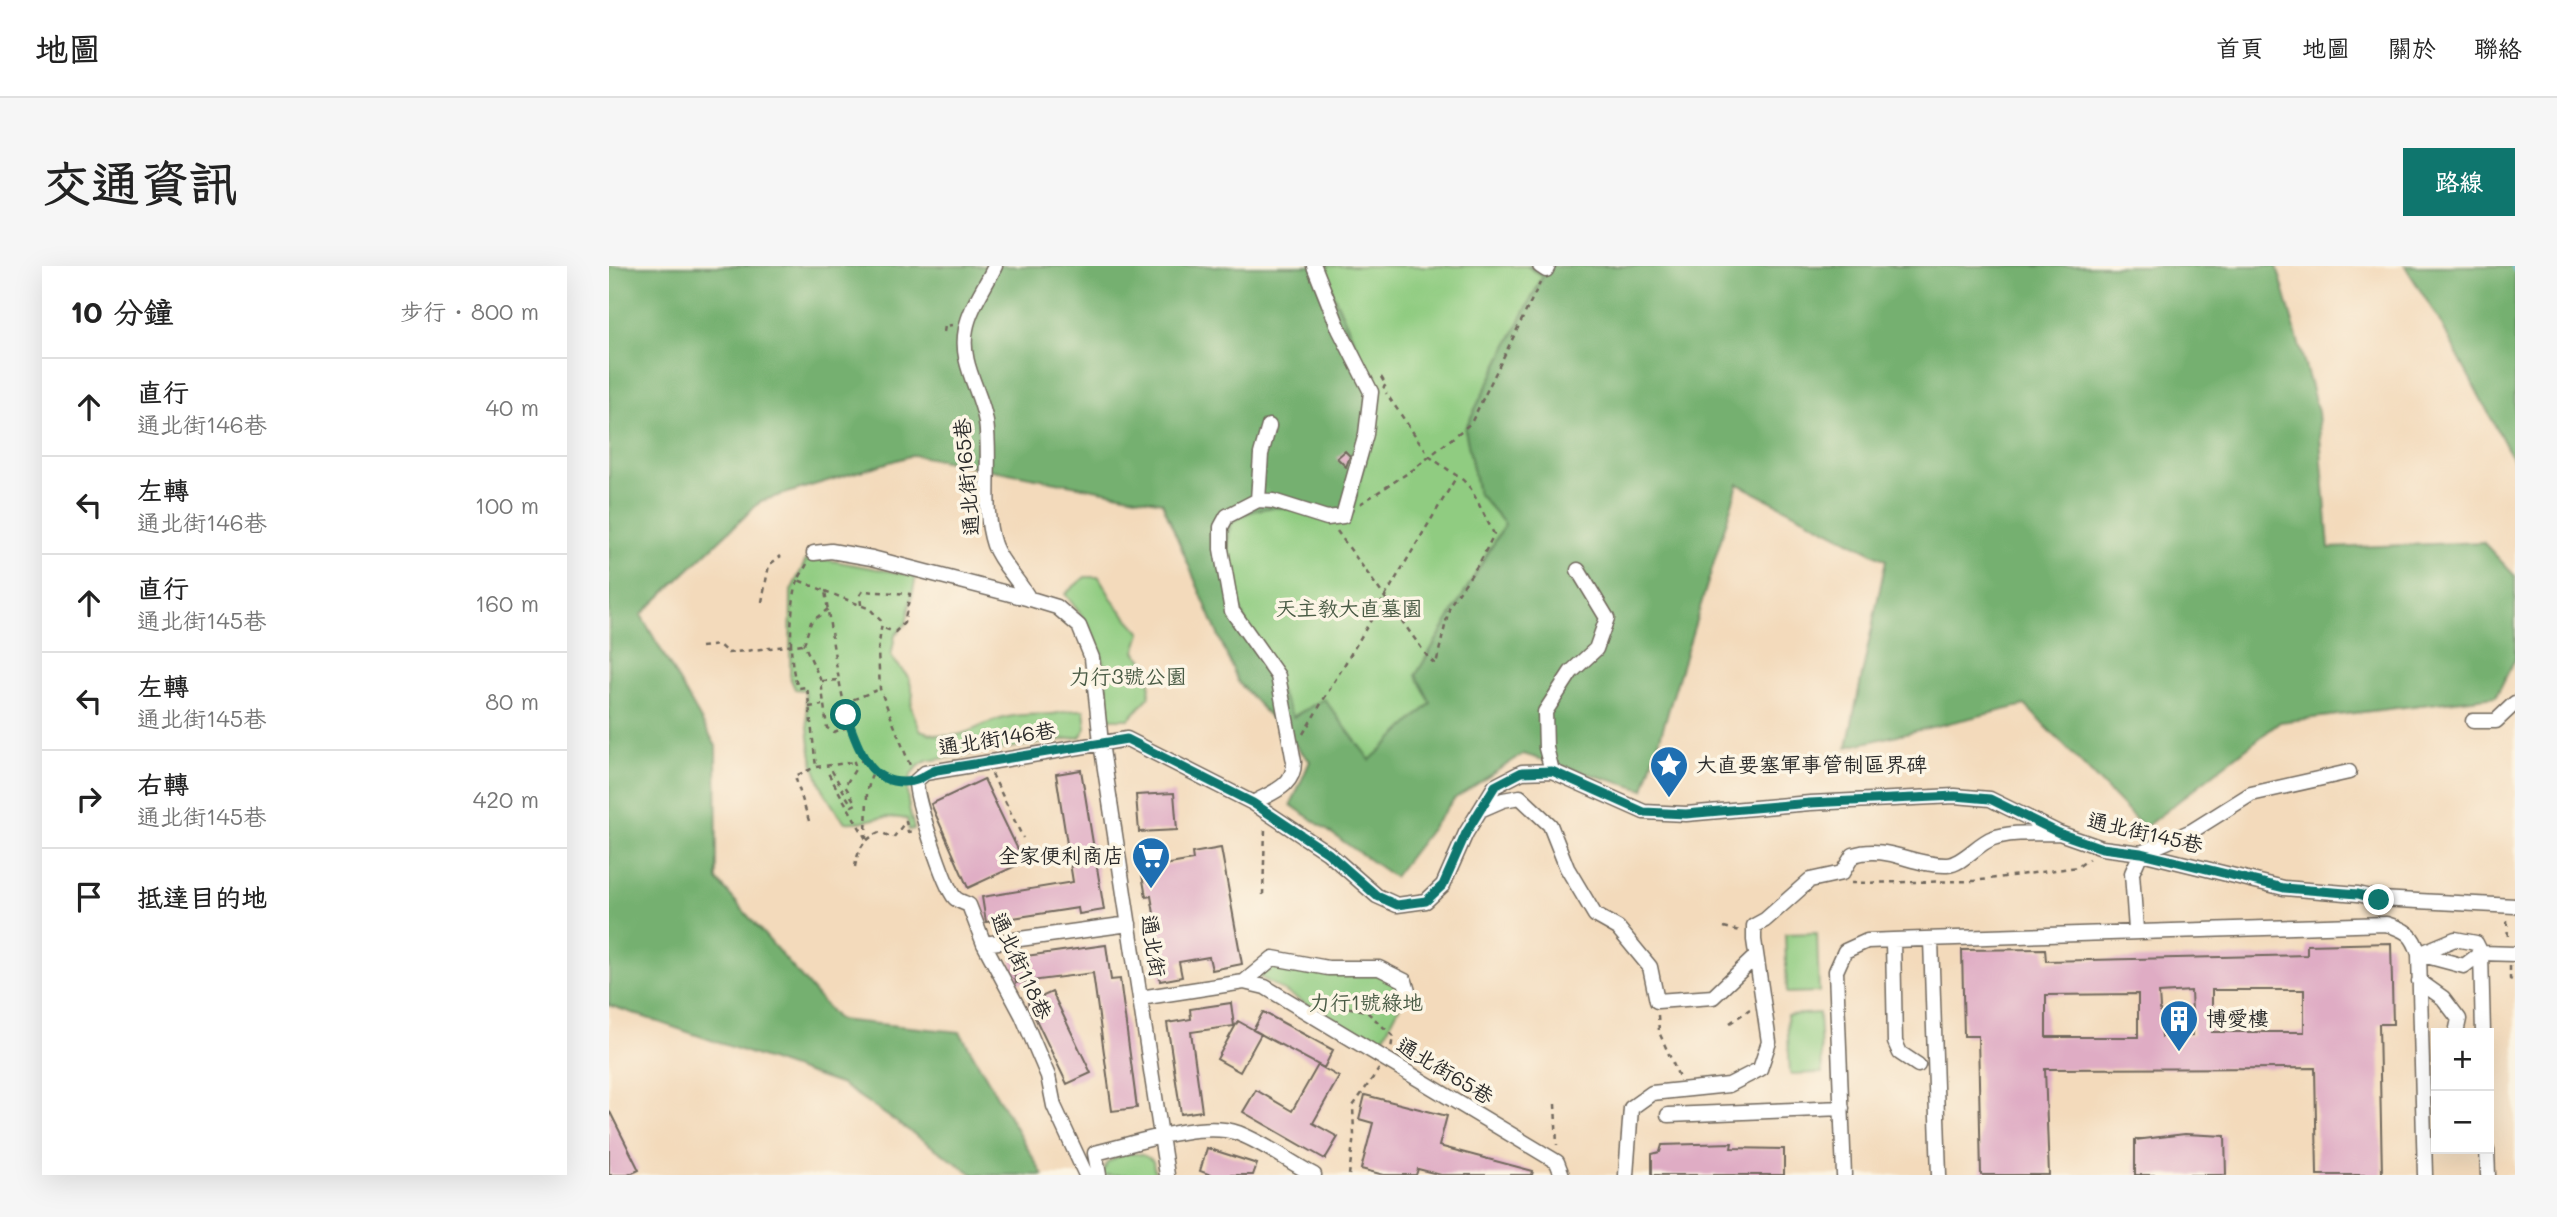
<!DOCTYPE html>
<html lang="zh-TW">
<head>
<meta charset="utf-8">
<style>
	:root { --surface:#fff; --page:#f6f6f6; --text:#222; --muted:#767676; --line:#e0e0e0; --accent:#0f766e }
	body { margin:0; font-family:Mali,"LXGW WenKai TC",sans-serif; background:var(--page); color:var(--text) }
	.controls { position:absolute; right:21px; bottom:21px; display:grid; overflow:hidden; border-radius:0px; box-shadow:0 7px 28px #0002 }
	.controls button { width:63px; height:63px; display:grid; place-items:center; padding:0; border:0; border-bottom:2px solid var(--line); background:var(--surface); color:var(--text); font:35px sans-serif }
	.stop { position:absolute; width:21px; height:21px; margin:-16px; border:5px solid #0f766e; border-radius:50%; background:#fff }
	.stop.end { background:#0f766e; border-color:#fff; box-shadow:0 2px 7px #0008 }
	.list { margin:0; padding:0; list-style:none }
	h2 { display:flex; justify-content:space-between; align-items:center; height:91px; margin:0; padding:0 28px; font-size:30px }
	h2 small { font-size:23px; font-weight:400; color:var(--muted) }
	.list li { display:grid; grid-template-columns:46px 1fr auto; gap:21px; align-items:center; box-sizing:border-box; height:98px; padding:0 28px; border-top:2px solid var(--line) }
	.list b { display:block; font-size:26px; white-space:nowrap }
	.list p { margin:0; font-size:23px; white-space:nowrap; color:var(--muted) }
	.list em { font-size:23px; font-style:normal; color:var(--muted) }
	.icon { flex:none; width:38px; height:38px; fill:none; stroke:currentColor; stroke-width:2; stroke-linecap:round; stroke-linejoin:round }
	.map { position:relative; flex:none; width:1906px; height:909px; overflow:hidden; border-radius:0px }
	header { display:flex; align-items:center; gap:42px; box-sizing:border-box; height:98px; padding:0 35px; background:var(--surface); border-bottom:2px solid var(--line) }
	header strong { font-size:33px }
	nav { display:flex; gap:38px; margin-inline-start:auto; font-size:24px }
	.intro { display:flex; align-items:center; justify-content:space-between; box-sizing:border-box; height:168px; padding:0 42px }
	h1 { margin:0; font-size:49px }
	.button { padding:18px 32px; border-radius:0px; background:var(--accent); color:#fff; font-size:24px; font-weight:700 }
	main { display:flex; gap:42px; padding:0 42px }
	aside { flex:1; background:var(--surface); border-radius:0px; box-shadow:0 7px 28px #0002 }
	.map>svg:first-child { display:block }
	.green { fill:#90cc81; stroke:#5e7c56; stroke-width:2 }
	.forest { fill:#74b06f; stroke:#506e4d; stroke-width:2 }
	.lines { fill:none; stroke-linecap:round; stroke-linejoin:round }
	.stream { stroke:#64b5df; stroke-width:4.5 }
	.building { fill:#dfacc4; fill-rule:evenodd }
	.minor-casing { stroke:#71685d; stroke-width:17 }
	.path { stroke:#71685d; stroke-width:2.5; stroke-dasharray:5 5; stroke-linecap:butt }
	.minor { stroke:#fff; stroke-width:14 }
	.route { stroke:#0f766e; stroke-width:9 }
	.labels { text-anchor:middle; stroke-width:7; stroke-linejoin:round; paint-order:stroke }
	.street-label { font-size:21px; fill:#2b2b2b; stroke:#fcf5e5 }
	.park-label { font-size:21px; fill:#495b45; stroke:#fcf5e5 }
	.poi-label { font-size:21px; fill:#2b2b2b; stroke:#fcf5e5; text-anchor:start }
</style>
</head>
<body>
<header>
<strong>地圖</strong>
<nav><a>首頁</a><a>地圖</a><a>關於</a><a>聯絡</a></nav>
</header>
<div class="intro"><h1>交通資訊</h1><a class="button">路線</a></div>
<main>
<aside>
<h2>10 分鐘<small>步行 · 800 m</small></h2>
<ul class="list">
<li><svg class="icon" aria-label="ahead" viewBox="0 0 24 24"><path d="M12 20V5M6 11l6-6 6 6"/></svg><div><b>直行</b><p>通北街146巷</p></div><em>40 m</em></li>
<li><svg class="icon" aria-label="left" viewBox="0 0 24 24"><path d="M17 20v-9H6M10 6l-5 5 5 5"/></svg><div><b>左轉</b><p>通北街146巷</p></div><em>100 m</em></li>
<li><svg class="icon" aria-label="ahead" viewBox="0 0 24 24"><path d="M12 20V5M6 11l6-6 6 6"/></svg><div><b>直行</b><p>通北街145巷</p></div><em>160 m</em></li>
<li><svg class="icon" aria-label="left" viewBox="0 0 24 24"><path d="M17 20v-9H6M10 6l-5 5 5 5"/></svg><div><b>左轉</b><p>通北街145巷</p></div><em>80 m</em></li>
<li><svg class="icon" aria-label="right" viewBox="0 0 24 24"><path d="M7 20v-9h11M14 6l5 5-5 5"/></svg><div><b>右轉</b><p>通北街145巷</p></div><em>420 m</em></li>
<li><svg class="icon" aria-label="arrive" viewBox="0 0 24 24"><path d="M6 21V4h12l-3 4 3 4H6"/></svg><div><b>抵達目的地</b></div></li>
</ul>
</aside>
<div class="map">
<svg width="1906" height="909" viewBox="0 0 1906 909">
	<rect width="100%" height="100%" fill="#fcf5e5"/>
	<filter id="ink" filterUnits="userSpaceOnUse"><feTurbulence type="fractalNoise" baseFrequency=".0143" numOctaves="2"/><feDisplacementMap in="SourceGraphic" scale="14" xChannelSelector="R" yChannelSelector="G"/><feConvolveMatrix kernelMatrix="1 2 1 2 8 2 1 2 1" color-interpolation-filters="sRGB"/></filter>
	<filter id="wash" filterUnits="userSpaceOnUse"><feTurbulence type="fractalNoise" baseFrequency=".00686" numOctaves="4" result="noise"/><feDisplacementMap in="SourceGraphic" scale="28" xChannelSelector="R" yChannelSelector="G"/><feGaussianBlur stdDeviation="1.57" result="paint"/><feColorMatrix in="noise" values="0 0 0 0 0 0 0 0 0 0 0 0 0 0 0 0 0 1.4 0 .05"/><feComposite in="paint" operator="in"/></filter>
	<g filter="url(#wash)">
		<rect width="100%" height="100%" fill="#f3dabb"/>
		<path class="green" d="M712,0H918L934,10L856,163L869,227L896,258L807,409L822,437L761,495L715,433L683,451C656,394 606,320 622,257L646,242L663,240L754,96Z
			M197,294H219L307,310L297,358L286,369L282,391L300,412L304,428L302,441L311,464C354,480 361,459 399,451C413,448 429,449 443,448C454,447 462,443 475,444L477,462L471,471L318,495C288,510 299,536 305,563L300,564L298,553C267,547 262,558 236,556C198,512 201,478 196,424L186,423L181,411L182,325Z
			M476,311H490L506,338L532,367L526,386L542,402L540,431L520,453H500C496,391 496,378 456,328Z
			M1208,667L1210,726L1178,727L1176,668Z
			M664,699L770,708L792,715L796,730L770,780L649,710Z
			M1210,747L1213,807L1181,808L1178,749Z
			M513,888C526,887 534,887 544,895L546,909H493L498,897Z"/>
		<path class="forest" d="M0,0H712L768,128L767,152L743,243L738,252C697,246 657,229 622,257C605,322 656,394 684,451L715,433L761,494L822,437L807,409L896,258L869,227L856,163L934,10L918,0H1668L1709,146L1720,282L1874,276L1906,310V393L1887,430L1671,456L1535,562L1416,439L1238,481L1277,294L1129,218L1035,524L914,488L845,533L785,611L682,539L701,495L629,416L553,236L304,189L152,235L32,349L107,480L108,614L229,754L351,766L434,909H365L233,819L0,739Z
			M1796,0H1906V197L1830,54Z"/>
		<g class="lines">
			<path class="stream" d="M1904,0L1906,4"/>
		</g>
		<g id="blocks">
			<path class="building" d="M736,185L741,190L737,201L728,192Z
				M472,504L495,644L470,648L469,642L377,656L373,631L464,616L447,508Z
				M375,513L415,596L359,622L322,538Z
				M565,527L568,564L530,566L527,529Z
				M612,582L633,698L603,704L600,691L570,696L573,711L551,715L550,705L545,706L540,678L550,677L542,630L537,631L530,592L553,588L555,599L584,594L583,587Z
				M1782,677L1784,758H1770L1773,909H1708L1706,802L1436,803L1440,909H1372L1369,770H1355L1353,684L1436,683L1437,695L1698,689V679ZM1603,724H1695V766H1603ZM1582,725L1584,769L1553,771L1550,727ZM1529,728V771H1437V729Z
				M497,679L502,714L511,713L528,842L503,845L484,707L407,717L402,692Z
				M443,726L482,807L458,818L419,737Z
				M622,737L625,760L582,766L593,845L572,848L558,757L582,753L581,743Z
				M654,746L724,784L715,802L644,764Z
				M629,755L652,768L631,806L608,793Z
				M709,799L730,811L704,857L729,871L716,893L634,846L647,824L683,845Z
				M756,829L838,850L830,880L924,905L923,909H832L809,903L807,909H775L752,903L764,857L750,853Z
				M0,844L30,904L19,909H0Z
				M1576,868L1616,870L1617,909H1526V874Z
				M1123,877L1122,882L1175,883V909H1043V888L1051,886L1053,879Z
				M598,882L648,898L644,909H602L591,905Z"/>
		</g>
	</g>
	<g filter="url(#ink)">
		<use href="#blocks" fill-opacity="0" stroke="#71685d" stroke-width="2"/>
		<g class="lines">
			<defs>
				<path id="minor" d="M386,0C377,20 361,41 357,63C350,98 372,124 377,156C383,196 372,240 385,279C392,298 410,314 420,333
					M931,0L937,4L939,0
					M649,234L652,188L660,160
					M205,287L222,285L263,292L425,334L448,341L470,360L483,392L492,477L558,909
					M1864,455H1887L1906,437
					M943,505L937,482L936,446L962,406L987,383L998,352L969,304
					M644,537C663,526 685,521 685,496L669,410L623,345L612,283V261L618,250L649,234L664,235L718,252L734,250L757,168L762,126L730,63L705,0
					M871,544L894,534L911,531L941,559L958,602L986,649L1009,662L1041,701L1048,735L1104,731L1147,690
					M1527,664L1523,607L1532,587L1583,565L1642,528L1740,506
					M1284,674L1286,776L1291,787L1309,799
					M1322,674L1330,909
					M375,678L520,658
					M1810,688L1846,673L1867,677L1872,687L1874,767
					M1810,688L1855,700L1872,687L1906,688
					M1810,715L1834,732L1850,753L1847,767
					M635,716L664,692L719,702H770L796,715L800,729
					M531,732L635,716L656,721L948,896L953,909
					M1059,849L1233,842
					M1878,883L1879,909
					M477,909L445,840L439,810L413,749L375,678L360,639C356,637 349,635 346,632C335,620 306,531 307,515L316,507L518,473L644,537L719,587L768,630L788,639L817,635L834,619L857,567L886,520L913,506L943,505L1035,546L1077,548L1201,537L1346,530L1381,533L1450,567L1493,582L1532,587L1675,622L1749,628L1770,633L1906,640
					M490,909L486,887C525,878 591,854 629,867C655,877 681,896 705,909
					M1017,909L1022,842L1043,827L1120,819L1151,803L1160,776L1145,674V660L1156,654L1201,614L1233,607L1244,589C1278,578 1303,600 1338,599C1354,598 1369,577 1384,572C1404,565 1428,568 1449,567
					M1235,909L1227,705L1236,685L1258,675L1284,674L1777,658C1797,664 1804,668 1810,688L1816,909"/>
			</defs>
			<use href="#minor" class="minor-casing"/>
			<path class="path" d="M335,66L336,60L343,59
				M772,111L777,119L774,122
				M751,238L805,203L862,157L931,17
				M728,265L821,394L827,398L841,339L871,296L885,268L862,223L854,214L821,191L777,127
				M198,298L189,314L216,325C223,368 234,476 264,507C271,514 283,517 294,516
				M189,314C181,337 178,403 190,422L198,421L207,501
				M216,325L261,343L273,356L269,385L271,423L302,502
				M153,336L160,299L172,290
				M252,339L251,329L254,325L301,328L295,357L286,366L274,362
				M219,343L202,356L195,378L212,415L218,462L225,466L241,460
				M92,381L110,379L119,387L194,378
				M213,415L231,414
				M235,437L271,423
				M200,441L213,439
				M694,468L848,210
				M256,494L245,496L247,502L236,520L247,538L243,540L223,505L219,507L257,573
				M383,508L414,572
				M200,555L186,510L207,501L245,496
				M257,573L258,527L263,507
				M246,601C249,583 254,574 271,566L284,572L297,555L299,566L305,565
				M1242,617L1365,615L1469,601L1480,593
				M654,629L656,563
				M1898,655L1899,672
				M1115,661L1131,665
				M1901,700V713L1906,715
				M710,736L757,745L784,770L782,783
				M1049,749L1050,766L1070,811
				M1121,757L1141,743
				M946,838L948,879
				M740,909L745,869L744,840L770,803"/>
			<use href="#minor" class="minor"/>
		</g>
	</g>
	<g class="lines" filter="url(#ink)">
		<path class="route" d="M237,449C250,482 260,523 304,515C312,514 319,506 328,504L518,473L644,537L719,587L768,630L788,639L817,635L834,619L857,567L886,520L913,506L943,505L1035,546L1077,548L1201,537L1346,530L1381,533L1450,567L1493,582L1532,587L1675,622L1749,628L1770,634"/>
	</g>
	<defs>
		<symbol id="sight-pin" viewBox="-11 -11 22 30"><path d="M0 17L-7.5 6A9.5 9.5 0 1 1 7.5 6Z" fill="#1f6fb2" stroke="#fcf5e5"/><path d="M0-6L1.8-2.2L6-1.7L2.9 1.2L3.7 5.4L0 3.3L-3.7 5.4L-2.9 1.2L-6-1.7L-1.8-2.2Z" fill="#fff"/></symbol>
		<symbol id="supermarket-pin" viewBox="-11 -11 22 30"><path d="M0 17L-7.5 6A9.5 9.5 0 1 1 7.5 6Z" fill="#1f6fb2" stroke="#fcf5e5"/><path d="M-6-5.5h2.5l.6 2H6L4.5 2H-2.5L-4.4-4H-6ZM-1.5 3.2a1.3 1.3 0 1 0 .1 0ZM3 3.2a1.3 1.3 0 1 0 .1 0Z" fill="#fff"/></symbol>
		<symbol id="building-pin" viewBox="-11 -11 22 30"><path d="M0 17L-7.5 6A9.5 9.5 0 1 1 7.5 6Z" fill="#1f6fb2" stroke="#fcf5e5"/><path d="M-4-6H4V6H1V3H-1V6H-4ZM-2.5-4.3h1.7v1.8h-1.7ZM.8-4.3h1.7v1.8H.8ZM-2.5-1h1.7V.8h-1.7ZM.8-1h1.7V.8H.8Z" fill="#fff"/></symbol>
	</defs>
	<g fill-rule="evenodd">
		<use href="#sight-pin" x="1038" y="477" width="44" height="60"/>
		<use href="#supermarket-pin" x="520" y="568" width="44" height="60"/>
		<use href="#building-pin" x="1548" y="731" width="44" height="60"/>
	</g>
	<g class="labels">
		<g class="street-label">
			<text transform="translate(358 211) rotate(-95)" y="7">通北街165巷</text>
			<text transform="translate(388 473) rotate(-9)" y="7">通北街146巷</text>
			<text transform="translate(1536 567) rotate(13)" y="7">通北街145巷</text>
			<text transform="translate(544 680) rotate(81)" y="7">通北街</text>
			<text transform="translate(412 700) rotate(65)" y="7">通北街118巷</text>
			<text transform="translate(836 805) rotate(31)" y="7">通北街65巷</text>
		</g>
		<g class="park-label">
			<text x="740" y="350">天主教大直墓園</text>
			<text x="519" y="418">力行3號公園</text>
			<text x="757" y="744">力行1號綠地</text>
		</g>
		<g class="poi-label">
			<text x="1087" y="506">大直要塞軍事管制區界碑</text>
			<text x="515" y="597" text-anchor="end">全家便利商店</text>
			<text x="1597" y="760">博愛樓</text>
		</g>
	</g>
</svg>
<div class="controls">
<button>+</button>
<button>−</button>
</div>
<div class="stop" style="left:237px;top:449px"></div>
<div class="stop end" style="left:1770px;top:634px"></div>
</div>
</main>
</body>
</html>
